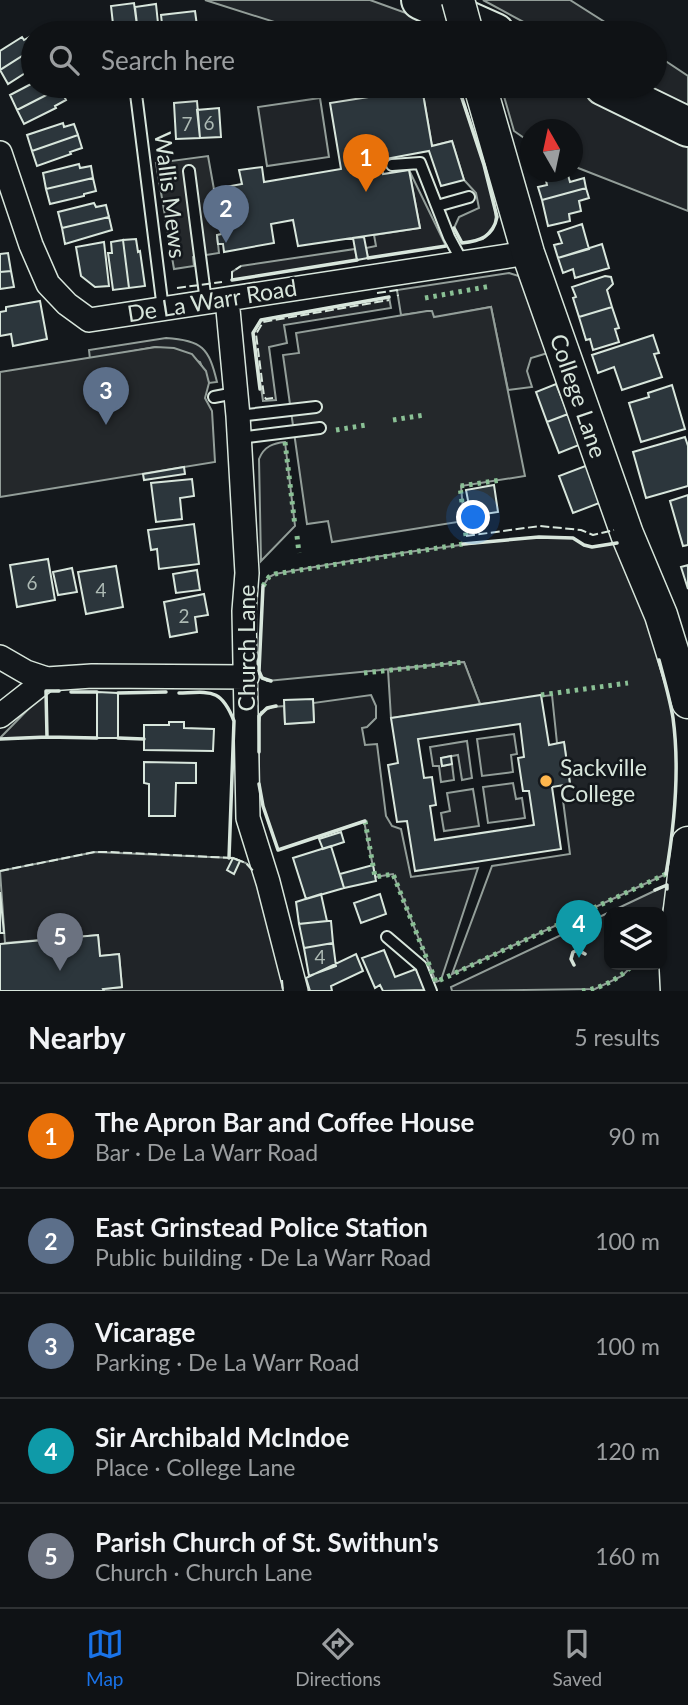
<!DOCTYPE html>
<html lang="en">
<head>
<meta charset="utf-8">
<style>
	:root { --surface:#0f1215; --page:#181b1e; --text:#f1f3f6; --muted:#9b9ea0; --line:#2f3234; --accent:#1a73e8 }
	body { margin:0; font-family:Lato,sans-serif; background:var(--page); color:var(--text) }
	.controls { position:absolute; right:21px; bottom:21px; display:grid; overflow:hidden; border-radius:14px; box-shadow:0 2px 5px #0004 }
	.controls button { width:63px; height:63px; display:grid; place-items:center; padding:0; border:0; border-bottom:2px solid var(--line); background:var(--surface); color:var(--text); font:35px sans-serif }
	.compass { position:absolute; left:520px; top:119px; width:63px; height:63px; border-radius:50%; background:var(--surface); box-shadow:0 2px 5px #0004; rotate:351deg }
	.you { position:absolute; left:474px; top:518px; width:24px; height:24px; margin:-18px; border:5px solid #fff; border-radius:50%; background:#1a73e8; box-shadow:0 0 0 10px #1a73e833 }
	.badge { display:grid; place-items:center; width:46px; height:46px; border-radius:50%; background:var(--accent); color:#fff; font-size:23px; font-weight:700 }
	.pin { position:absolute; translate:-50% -58px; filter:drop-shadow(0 2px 4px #0008) }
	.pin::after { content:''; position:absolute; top:37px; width:24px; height:21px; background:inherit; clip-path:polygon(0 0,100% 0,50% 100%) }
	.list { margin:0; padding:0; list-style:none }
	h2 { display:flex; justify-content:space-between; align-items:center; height:91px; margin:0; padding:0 28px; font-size:30px }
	h2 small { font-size:23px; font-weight:400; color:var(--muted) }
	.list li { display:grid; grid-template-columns:46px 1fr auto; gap:21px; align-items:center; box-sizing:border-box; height:105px; padding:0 28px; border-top:2px solid var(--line) }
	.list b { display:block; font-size:26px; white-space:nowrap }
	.list p { margin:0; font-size:23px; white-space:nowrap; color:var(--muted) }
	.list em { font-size:23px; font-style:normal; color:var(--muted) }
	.icon { flex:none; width:38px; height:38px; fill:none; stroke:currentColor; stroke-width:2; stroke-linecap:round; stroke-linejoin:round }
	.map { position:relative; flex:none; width:688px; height:991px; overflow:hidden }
	.search { position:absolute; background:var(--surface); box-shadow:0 2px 5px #0004; left:21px; right:21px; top:21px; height:77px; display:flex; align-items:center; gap:18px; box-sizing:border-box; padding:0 24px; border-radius:38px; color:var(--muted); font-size:26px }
	.sheet { height:616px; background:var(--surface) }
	nav { display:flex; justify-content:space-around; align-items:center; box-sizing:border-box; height:98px; border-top:2px solid var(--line); background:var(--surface); font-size:19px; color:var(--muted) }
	nav a { display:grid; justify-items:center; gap:4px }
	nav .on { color:var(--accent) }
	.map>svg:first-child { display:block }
	.green { fill:#202428; stroke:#939e99; stroke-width:2 }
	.parking { fill:#24282b; stroke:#939e99; stroke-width:2 }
	.building { fill:#2c363c; stroke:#d8e6dc; stroke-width:2; fill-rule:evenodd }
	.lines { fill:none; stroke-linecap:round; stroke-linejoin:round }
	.service-casing { stroke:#d8e6dc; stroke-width:14 }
	.minor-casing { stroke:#d8e6dc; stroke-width:26 }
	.secondary-casing { stroke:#d8e6dc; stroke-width:35 }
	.trunk-casing { stroke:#d8e6dc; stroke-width:42 }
	.service { stroke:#14181c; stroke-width:10 }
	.minor { stroke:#14181c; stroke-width:23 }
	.secondary { stroke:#14181c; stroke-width:32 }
	.trunk { stroke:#14181c; stroke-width:38 }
	.secondary-bridge-casing { stroke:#d8e6dc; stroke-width:35; stroke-linecap:butt }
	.secondary-bridge { stroke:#14181c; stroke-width:32 }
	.hedge { stroke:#8ac095; stroke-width:5; stroke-dasharray:3.5 5; stroke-linecap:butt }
	.fence { stroke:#d8e6dc; stroke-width:2; stroke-dasharray:9 3.5; stroke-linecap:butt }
	.wall { stroke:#d8e6dc; stroke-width:3.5 }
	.poi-dot { fill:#ffb74d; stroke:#14181c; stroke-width:2.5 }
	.labels { text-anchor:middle; stroke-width:5; stroke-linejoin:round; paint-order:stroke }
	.number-label { font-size:19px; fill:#adbab4 }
	.street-label { font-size:23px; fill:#d8e6dc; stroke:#14181c }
	.poi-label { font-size:23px; fill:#d8e6dc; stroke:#14181c; text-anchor:start }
</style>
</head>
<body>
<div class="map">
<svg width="688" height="991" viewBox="0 0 688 991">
	<rect width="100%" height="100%" fill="#14181c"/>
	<path class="green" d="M205,0H370L442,26L444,33H309Z
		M483,0H570L622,33H544Z
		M655,54L688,76V109L644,86H655Z
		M407,86H458C468,117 500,195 495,224L483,239L462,243L454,228L459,217L479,208L476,193L464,180L452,141L432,146L422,88L405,91Z
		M501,86H583L688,137V211L573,166L572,130H530V142L514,131Z
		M320,98L329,157L267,166L258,107Z
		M409,170L446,246L368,258L366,248L376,246L374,235L420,228Z
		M355,249L357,260L232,280V272L241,266Z
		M509,273L522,277L551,352L531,358L527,371L532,387L508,390L491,307L433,318L431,311L401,315L397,290Z
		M389,297L391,308L284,325L287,343L269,347L276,400L263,401L253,333L261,320Z
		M166,338C202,340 209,348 217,382L209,383L200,362L155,347L90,359L89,350Z
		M285,442L295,526L261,561L259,459C264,446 274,443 285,442Z
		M539,537L573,538L584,545L592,547L622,542C640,599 664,658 673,718C680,770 675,822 666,874L452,974L492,866L570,854L561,785L570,783L564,743H557L552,695L480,704L464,662L267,681L260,675L259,671L263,586L269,577L275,574C363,558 450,544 539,537Z
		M46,691L47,737L0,739V738Z
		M371,695L376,706V718L367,727L362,728L365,745L377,744L386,816L392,826L401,829L411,877L478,868L441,980L436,982L393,874L375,877L364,821L278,850L263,806L259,785V723L261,712L272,707L284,706L285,724L314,722L313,703Z
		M514,734L517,754L511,755L513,772L482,776L477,739Z
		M467,741L472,778L462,780L458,755L441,758L442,766L452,764L454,780L441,782L439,766H433L430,747Z
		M513,783L516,799L522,798L525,818L488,823L483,787Z
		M473,789L479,826L444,831L441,813L450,811L447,793Z
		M95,852L233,858L246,863L257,875L279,949L283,991H104L103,989L122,987L119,954L100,956L98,935L5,943L0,871Z
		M667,885L665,903L662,913L609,912V965H633L622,976L595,989L452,991L451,987Z"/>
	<path class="parking" d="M208,156L222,234L217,235L219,253L193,257L194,266L174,269L156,163Z
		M491,307L525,476L461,486L464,521L332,542L328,521L307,524L283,355L299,353L296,333L427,311H432L434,317Z
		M156,347L174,348L192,354L206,371L209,383L205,398L212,411L215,462L0,497V372Z
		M464,662L480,704L391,718L388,670Z"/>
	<path class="building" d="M134,3L138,33H114L111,6Z
		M156,4L159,33H138L135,7Z
		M195,11L198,33H163L161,15Z
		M269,28L270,33L236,32Z
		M33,35V49L0,70V51L22,37L24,40Z
		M33,49V68L8,84L0,70Z
		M33,83V86H59L60,88L17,110L10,95Z
		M372,86H407L405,91L422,88L432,146L452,141L464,180L441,186L429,151L380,160L383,174L409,170L420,228L298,246L293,220L271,224L274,243L224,252L223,244H218L217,235L222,234L214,189L242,184L239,170L262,167L264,182L341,169L330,103L368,97Z
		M60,88L66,100L55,106L56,108L24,124L17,110Z
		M197,101L200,138L176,139L174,103Z
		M219,108L221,137L200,138L197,110Z
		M63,123L64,127L74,124L78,135L32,151L27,135Z
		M78,135L82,148L70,152L71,154L37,166L32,151Z
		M79,164L80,168L91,166L93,178L46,189L43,173Z
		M567,172L570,182L584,178L586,188L542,200L538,187L547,185L545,176Z
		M93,178L96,191L84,194V196L50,204L46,189Z
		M586,188L589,198L579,201L581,211L569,214L570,221L548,226L542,200Z
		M94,203L96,207L106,205L109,217L62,228L58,212Z
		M109,217L112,230L65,244L62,228Z
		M582,224L589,249L558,258L554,245L562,243L558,232Z
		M364,237L368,258L357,260L353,238Z
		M136,239L138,252L140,251L145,286L129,288L123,240Z
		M123,240L129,288L113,290L108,253H112L111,242Z
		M104,242L109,286L95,287L81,276L76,247Z
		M602,244L609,268L575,278L573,269L563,273L558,258Z
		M8,253L11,271L0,272V254Z
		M11,271L14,287L0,289V272Z
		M605,276L611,277L613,284L607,290L612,307L579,317L573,298L576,297L572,287Z
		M40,301L47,339L13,346L11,334L0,336V312L6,311V307Z
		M612,307L619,328L615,329L619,342L593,350L590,339L586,340L579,317Z
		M653,335L659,353L654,354L662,377L622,390L614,367L598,373L592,355Z
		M556,384L568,414L547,422L536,392Z
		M672,385L685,429L641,442L629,403L649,397L648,393Z
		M568,414L579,445L559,453L547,422Z
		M685,437L688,446V486L646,498L633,452Z
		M588,465L602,502L573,513L559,476Z
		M184,467L185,474L144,480L143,474Z
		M192,479L194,496L180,498L182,519L156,522L151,483Z
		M494,485L498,512L471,516L466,490Z
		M688,495V545L683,546L670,501Z
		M194,524L199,564L159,569L157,549L151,550L148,530Z
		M48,559L55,600L17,607L10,565Z
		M688,565V589L681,567Z
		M116,566L123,607L86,614L78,572Z
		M72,568L77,592L58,595L53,572Z
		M197,570L200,590L176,593L173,574Z
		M204,594L208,615L195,617L197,632L170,637L164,602Z
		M97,692L118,693V738H97Z
		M541,695L549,745L564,742L570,784L552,787L561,849L415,871L407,821L397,822L388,765L398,763L391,718ZM520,724L524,757L518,758L523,791H529L534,825L435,840L430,806L436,805L432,777L424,778L418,739Z
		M313,699L314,722L285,724L284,700Z
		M169,722H184V728L214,729L213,751L144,750V725H169Z
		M451,756L452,764L442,766L441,758Z
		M144,762L196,763V783H176L175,816H149V784L144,783Z
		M341,832L344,842L323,849L319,839Z
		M331,846L344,888L306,899L293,858Z
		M233,858L240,861L234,874L227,870Z
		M373,865L376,881L344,888L340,874Z
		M0,892L4,933H0Z
		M321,894L327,921L299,924L296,902Z
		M380,894L386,914L361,923L354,903Z
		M327,921H331L333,943L304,948L299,924Z
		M98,935L100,956L119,954L122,987L103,989L104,991H0V944Z
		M333,943L336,966L309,976L304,948Z
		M384,950L395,977L416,969L425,990L383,991L380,985L375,988L362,958Z
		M356,954L363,971L331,986L332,991H310L306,978Z"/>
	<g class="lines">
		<defs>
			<path id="service" d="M135,86L163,309
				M392,165L420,163L449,237L463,263
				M189,171L206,302
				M437,206L469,197
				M214,397L235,393
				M238,416L316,407
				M239,438L320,428
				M387,937L421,966L431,991"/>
			<path id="minor" d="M0,153L31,245L48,284L67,304L89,320L528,253
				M227,299L238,416L247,573L244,611L248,818L268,882L296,991
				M0,657L26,672L47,679L92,676L247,677
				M0,716L47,679"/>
			<path id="secondary" d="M480,86L528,253L627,534L661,615L688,702
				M677,991L675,950L688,843"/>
			<path id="trunk" d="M421,0L495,33
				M604,86L688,127"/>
		</defs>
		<use href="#service" class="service-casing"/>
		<use href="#minor" class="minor-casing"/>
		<use href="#secondary" class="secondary-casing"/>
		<use href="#trunk" class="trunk-casing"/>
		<use href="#service" class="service"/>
		<use href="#minor" class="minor"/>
		<use href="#secondary" class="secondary"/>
		<use href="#trunk" class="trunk"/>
		<defs>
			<path id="secondary-bridge" d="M458,0L467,33"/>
		</defs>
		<use href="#secondary-bridge" class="secondary-bridge-casing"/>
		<use href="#secondary-bridge" class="secondary-bridge"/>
		<path class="hedge" d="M425,298L491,286
			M393,420L424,415
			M336,430L366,425
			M285,442L295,526
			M297,536L299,553
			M466,536L460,486L501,480
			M263,586L269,577L275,574L463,544
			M364,673L464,662
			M541,695L628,683
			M365,821L375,877L393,874L436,982L666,874
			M582,991C603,988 618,979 633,965"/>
		<path class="fence" d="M232,280V272L241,266
			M177,288L222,282
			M377,293L397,290L398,296
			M273,398L266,399L264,396L256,334L263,322L389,300
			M466,536L540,526L581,530L593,535L614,530
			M0,871L95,852H110L233,858L246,863L255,873
			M282,980L283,991"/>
		<path class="wall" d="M454,228L462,243C480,241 493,237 497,217L484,165L458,86
			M368,258L446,246
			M232,280L357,260
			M260,389L253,333L261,320L389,297
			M463,544L539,537L573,538L584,545L592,547L617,543
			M263,586L259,671L262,678L271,681
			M659,660C664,679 670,699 673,718C680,770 675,822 666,874
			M71,692H97
			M118,693L166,692
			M179,693C211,692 221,688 234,721L229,858
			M47,737L97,738
			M118,738L144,739
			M0,739L47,737L46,691H59
			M259,752V716L267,708L276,706
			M259,784L263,806L278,850L365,821
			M655,890L667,885V889
			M574,965L571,959L573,952L578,950L585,954"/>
	</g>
	<circle class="poi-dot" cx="546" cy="781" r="7"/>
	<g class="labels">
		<g class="number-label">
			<text x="209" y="130">6</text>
			<text x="187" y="131">7</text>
			<text x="32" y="590">6</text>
			<text x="101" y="597">4</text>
			<text x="184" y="623">2</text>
			<text x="320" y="964">4</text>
		</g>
		<g class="street-label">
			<text transform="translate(170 195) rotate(83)" y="8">Wallis Mews</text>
			<text transform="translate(212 301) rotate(-9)" y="8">De La Warr Road</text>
			<text transform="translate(578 396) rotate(71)" y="8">College Lane</text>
			<text transform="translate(247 648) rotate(-90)" y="8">Church Lane</text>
		</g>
		<g class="poi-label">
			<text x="560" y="776">Sackville<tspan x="560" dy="26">College</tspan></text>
		</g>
	</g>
</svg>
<div class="controls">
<button><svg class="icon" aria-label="layers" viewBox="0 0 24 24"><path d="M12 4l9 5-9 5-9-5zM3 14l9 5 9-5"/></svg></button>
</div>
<svg class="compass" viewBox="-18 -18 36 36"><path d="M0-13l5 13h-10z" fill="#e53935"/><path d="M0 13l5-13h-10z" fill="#9b9ea0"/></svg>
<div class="you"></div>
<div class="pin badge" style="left:366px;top:192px;background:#e8710a">1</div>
<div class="pin badge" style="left:226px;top:243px;background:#5c6f8a">2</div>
<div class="pin badge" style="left:106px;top:425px;background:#5c6f8a">3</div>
<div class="pin badge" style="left:579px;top:958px;background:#0f9aa8">4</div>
<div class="pin badge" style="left:60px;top:971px;background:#6b7280">5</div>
<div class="search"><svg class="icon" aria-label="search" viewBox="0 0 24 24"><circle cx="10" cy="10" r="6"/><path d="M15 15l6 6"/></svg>Search here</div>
</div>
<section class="sheet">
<h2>Nearby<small>5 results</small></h2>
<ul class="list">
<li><span class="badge" style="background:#e8710a">1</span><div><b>The Apron Bar and Coffee House</b><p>Bar · De La Warr Road</p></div><em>90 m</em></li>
<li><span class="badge" style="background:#5c6f8a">2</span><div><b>East Grinstead Police Station</b><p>Public building · De La Warr Road</p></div><em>100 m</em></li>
<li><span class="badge" style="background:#5c6f8a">3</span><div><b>Vicarage</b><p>Parking · De La Warr Road</p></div><em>100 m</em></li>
<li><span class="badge" style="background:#0f9aa8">4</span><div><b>Sir Archibald McIndoe</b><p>Place · College Lane</p></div><em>120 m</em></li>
<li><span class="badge" style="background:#6b7280">5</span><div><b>Parish Church of St. Swithun's</b><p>Church · Church Lane</p></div><em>160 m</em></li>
</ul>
</section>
<nav>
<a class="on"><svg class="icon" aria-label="map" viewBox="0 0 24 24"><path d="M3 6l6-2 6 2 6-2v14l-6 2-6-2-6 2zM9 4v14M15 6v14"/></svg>Map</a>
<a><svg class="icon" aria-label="directions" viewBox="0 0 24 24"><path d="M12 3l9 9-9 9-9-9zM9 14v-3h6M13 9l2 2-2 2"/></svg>Directions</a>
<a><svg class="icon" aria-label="saved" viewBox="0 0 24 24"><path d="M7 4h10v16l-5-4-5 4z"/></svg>Saved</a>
</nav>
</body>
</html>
